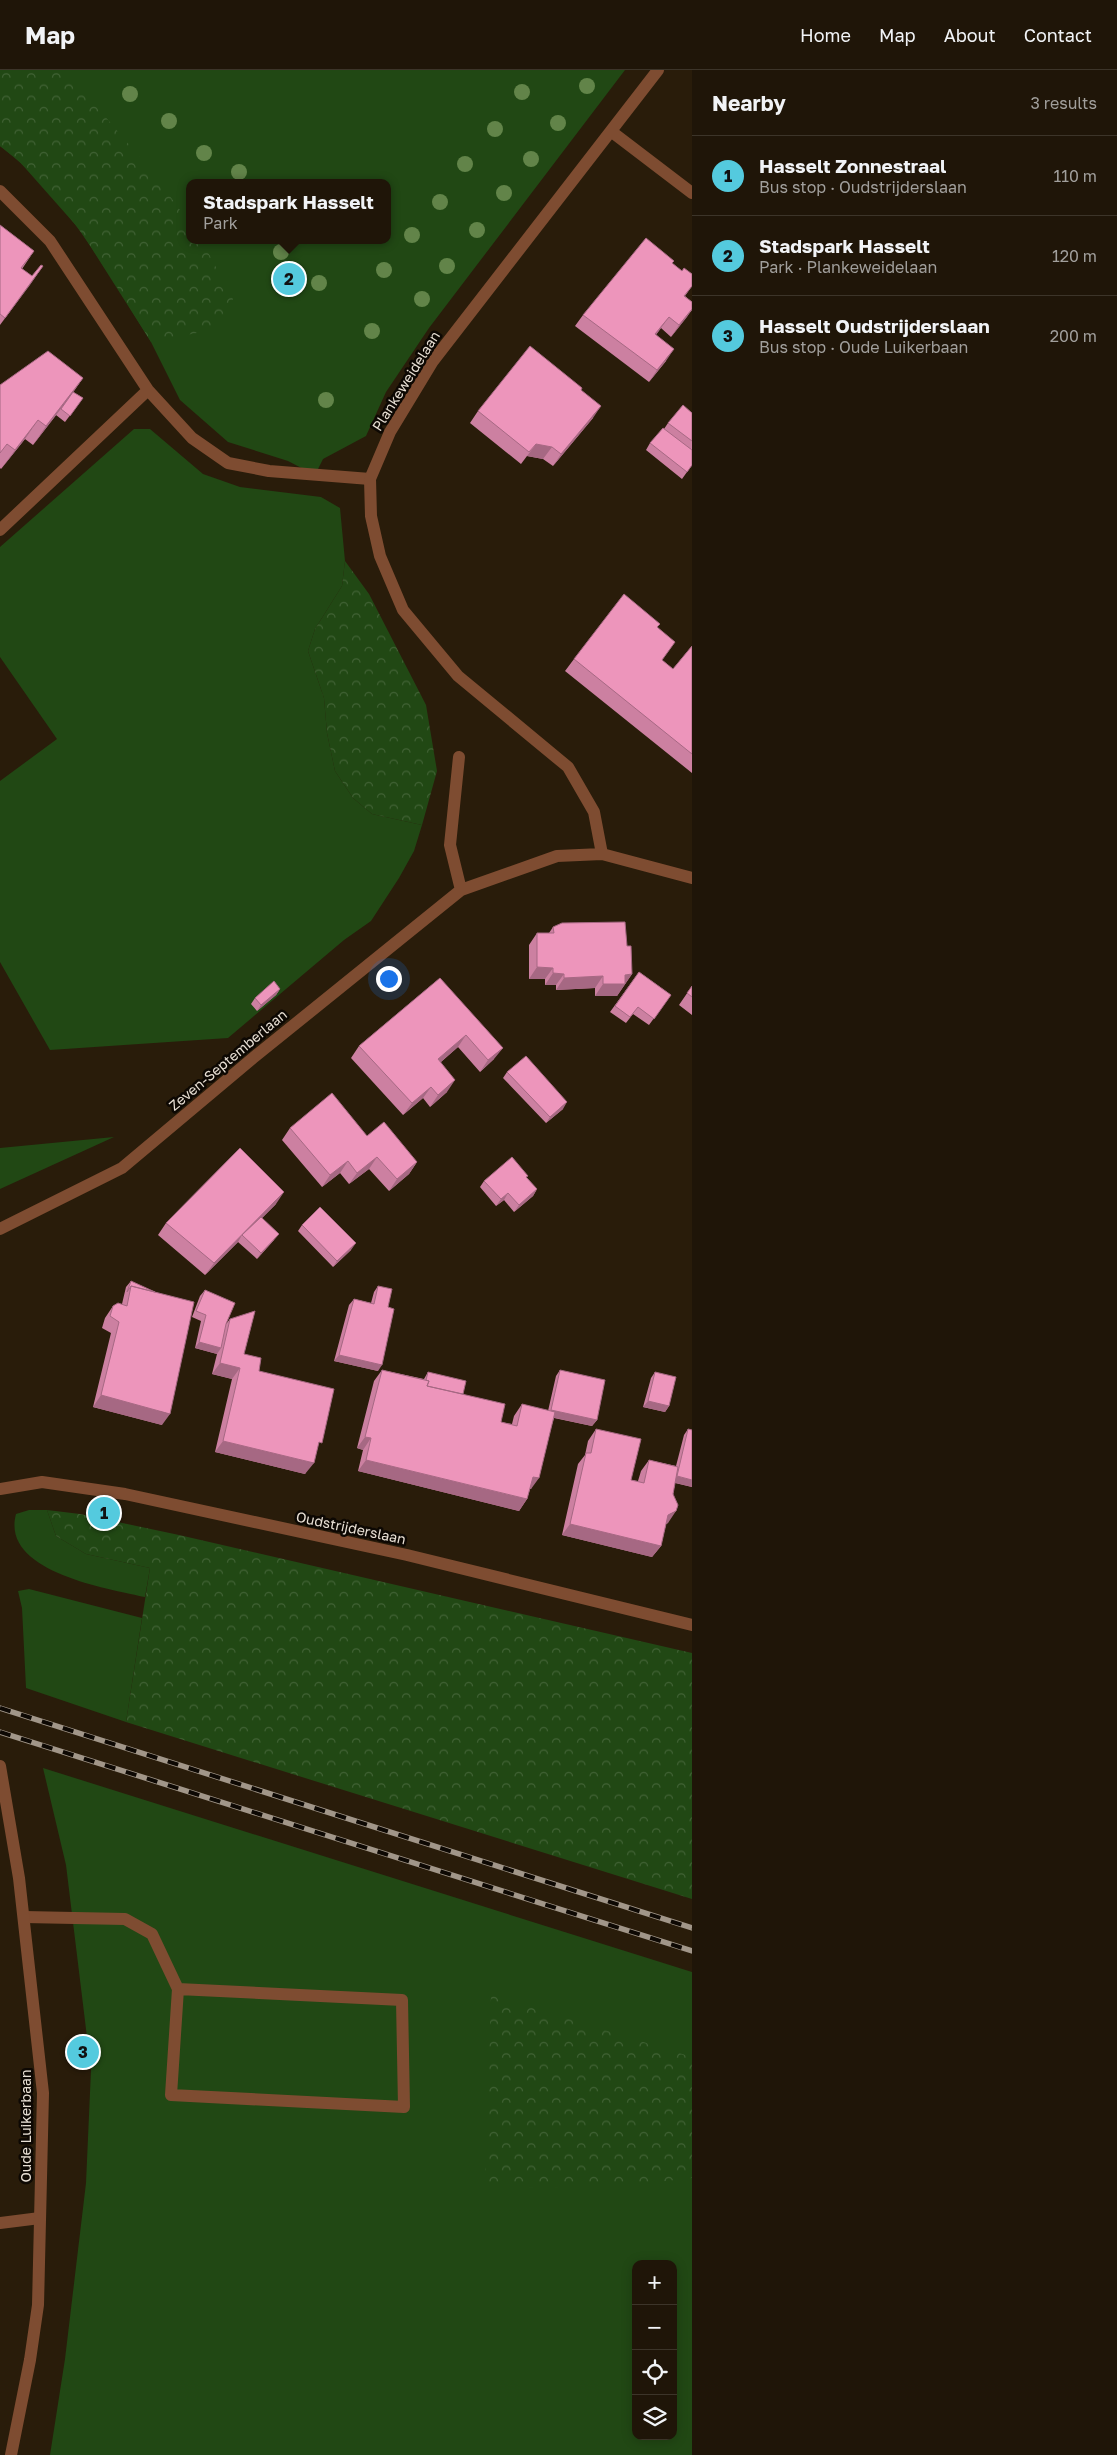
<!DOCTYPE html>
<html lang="en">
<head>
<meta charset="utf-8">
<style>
	:root { --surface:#1f1508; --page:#271e12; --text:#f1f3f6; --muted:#a19f9c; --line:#3c3429; --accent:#54cade }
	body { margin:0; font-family:"Golos Text",sans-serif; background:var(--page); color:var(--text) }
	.controls { position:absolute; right:15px; bottom:15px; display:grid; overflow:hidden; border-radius:10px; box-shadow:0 2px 12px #0003 }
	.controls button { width:45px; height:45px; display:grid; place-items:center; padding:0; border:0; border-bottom:1px solid var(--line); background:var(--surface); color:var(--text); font:25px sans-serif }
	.you { position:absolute; left:388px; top:908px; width:18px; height:18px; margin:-12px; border:4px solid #fff; border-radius:50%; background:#1a73e8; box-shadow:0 0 0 8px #1a73e833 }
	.badge { display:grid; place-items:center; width:32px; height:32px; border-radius:50%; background:var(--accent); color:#111; font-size:16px; font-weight:700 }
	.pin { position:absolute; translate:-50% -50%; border:2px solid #fff; box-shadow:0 1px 5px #0006 }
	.popup { position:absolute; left:186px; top:109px; width:205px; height:65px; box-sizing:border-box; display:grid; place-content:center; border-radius:10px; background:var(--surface); filter:drop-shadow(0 1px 4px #0005); font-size:16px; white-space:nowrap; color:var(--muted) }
	.popup b { font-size:19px; color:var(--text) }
	.popup::after { content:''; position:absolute; left:50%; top:100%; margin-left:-10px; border:10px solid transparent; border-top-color:var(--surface) }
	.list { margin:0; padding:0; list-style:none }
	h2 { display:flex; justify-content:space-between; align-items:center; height:65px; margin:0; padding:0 20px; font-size:21px }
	h2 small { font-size:16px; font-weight:400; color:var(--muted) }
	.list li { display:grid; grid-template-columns:32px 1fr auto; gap:15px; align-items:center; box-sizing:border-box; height:80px; padding:0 20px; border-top:1px solid var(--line) }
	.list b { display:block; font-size:19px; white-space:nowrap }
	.list p { margin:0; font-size:16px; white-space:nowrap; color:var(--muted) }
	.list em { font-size:16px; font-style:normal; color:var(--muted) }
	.icon { flex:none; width:28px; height:28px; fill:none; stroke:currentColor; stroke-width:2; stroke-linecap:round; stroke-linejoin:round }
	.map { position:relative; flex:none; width:692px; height:2385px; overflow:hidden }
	header { display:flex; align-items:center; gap:30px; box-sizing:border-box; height:70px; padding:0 25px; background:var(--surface); border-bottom:1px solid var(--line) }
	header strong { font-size:24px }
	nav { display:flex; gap:28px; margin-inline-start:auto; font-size:18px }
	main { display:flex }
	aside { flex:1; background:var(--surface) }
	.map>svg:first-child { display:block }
	.green { fill:#214814; fill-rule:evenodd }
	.forest { fill:url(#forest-crowns) }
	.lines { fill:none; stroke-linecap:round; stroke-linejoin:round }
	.service { stroke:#7e4c31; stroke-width:12 }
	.minor { stroke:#7e4c31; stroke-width:12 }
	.rail-casing { stroke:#a19689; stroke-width:5.5 }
	.rail { stroke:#0d0803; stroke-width:4; stroke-dasharray:11; stroke-linecap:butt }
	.tree { fill:#628449 }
	.wall { fill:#cc80a1 }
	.shaded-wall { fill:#a66883 }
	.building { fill:#ed95bb; stroke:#a66883 }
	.labels { text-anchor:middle; stroke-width:5; stroke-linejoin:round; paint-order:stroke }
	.street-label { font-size:14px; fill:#e9e0d5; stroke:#0d0803 }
</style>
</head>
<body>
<header>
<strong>Map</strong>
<nav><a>Home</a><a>Map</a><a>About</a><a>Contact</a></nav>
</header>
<main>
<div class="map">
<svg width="692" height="2385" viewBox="0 0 692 2385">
	<defs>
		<pattern id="forest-crowns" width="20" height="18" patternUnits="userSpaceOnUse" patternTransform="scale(1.25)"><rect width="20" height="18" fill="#214814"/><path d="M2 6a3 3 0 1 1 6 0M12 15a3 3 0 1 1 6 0" fill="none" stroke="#416235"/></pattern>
	</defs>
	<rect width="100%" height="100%" fill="#291c0a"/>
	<path class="green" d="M0,0H625L429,258L386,322L366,366L323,389L315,405L288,391L228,372L180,330L151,272L80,160L19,91L0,76ZM190,113H388V170H190Z
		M134,359H150L203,404L240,417L321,427L340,438L345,491L342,516L315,559L308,581L324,628L327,663L335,701L353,728L372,744L422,755L414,781L399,808L371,851L344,870L228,968L50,980L0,892V711L57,669L0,587V477Z
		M114,1067L0,1119V1078Z
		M29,1440H47L56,1466L86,1484L150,1498L145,1527C112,1519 0,1503 16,1444Z
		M29,1519L142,1548L126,1652L26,1618L22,1538L18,1521Z
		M43,1698L692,1902V2385H50L65,2289L86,2113L91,2000L66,1795ZM636,2194H673V2366H636Z"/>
	<path class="forest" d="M0,0H56L80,17L154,104L190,154V170L202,171L233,229L222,258L151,272C108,203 66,126 0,76Z
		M345,491L369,524L426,635L437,701L422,755L372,744L353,728L335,701L327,663L324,628L308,581L315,559L342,516Z
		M47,1440L80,1444L179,1465L692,1583V1829L126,1652L150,1498L86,1484L56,1466Z
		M491,1925L692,1987V2108L613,2117L515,2118L485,2111Z"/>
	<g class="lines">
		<path class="service" d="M0,121L50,171L148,320L192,368L228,393L269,401L370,409
			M0,460L148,320
			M24,1847L125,1849L152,1864L178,1919L171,2025L404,2037L402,1930L178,1919
			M0,2153L40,2148"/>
		<path class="minor" d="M612,62L692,123
			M459,687L450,775L461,820
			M602,784L594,742L568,697L458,606L403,540L380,486L371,446L370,409L390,362L433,291L658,0
			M0,1159L122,1098L253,988L461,820L557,786L602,784L692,808
			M0,1419L42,1412L125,1424L407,1485L692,1555
			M0,1696L19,1808L43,2023L38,2235L30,2290L11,2385"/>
		<defs>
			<path id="rail" d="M0,1638L692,1858
				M0,1662L692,1881"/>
		</defs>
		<use href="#rail" class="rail-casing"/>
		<use href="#rail" class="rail"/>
	</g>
	<g class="tree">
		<circle cx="587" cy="16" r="8"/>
		<circle cx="522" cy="22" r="8"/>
		<circle cx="130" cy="24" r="8"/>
		<circle cx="169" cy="51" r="8"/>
		<circle cx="558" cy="53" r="8"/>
		<circle cx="495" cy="59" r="8"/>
		<circle cx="204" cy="83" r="8"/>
		<circle cx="531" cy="89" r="8"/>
		<circle cx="465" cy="94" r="8"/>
		<circle cx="239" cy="102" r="8"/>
		<circle cx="504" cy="123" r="8"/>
		<circle cx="440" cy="132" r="8"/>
		<circle cx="477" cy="160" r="8"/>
		<circle cx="412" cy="165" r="8"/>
		<circle cx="281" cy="182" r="8"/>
		<circle cx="447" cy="196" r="8"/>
		<circle cx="384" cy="200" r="8"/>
		<circle cx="319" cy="213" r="8"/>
		<circle cx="422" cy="229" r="8"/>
		<circle cx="372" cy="261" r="8"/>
		<circle cx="326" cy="330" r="8"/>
	</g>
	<path class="wall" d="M0,155L34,181L22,199L32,206L43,196L0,255Z
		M672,193L682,201L692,204V216L685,226L692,232V240L671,267L661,258L656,265L666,291L649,312L575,256L583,245Z
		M83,308L73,322L83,328L65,352L56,345L60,340L33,375L25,369L1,399L0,398V315Z
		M581,320L593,348L553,396L543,389L527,386L521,394L470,353L478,341Z
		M692,343V395L682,409L646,380L650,373L664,359L668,353Z
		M658,557L662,590L673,599L692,576V703L565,601L574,589Z
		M553,857L627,876L632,904L617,926H595V918L556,920V915H545V909H529V875L537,863H549Z
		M639,902L671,925L649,955L633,944L626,953L610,942Z
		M440,908L494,989L480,1002L458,977L441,992L447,1022L430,1037L423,1028L403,1045L351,988L359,976Z
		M692,916V945L679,935Z
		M280,919L276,925L257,941L251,934L255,928Z
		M507,1002L563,1039L546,1053L503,1008Z
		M290,1058L367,1066L417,1092L409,1104L389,1121L369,1099L349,1114L340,1103L322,1117L282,1070Z
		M528,1106L526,1107L537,1119L533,1126L514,1142L504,1130L496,1136L480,1117L484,1111Z
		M276,1134L262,1148L274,1170L257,1189L238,1172L205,1205L158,1165L166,1153Z
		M302,1155L351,1180L333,1197L298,1161Z
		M131,1211L162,1355L93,1337L111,1263L102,1258L105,1248L113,1236L122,1234L126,1217Z
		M378,1216L388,1237L378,1301L334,1291L349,1235L354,1229L371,1233L374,1222Z
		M205,1220L226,1254L230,1249L244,1284L259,1301L317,1380L305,1404L215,1382L232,1309L212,1304L217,1284L195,1278L201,1251L192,1247L200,1226Z
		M382,1300L424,1309L428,1302L463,1324L501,1352L512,1354L514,1346L522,1334L548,1341L556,1306L560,1300L597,1350L592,1356L554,1348L531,1419H530L527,1429L519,1441L358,1401L363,1380L357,1378L374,1311Z
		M655,1302L669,1336L665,1342L643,1337L651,1308Z
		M596,1359L631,1410L638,1411L641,1401L649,1390L676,1396L684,1365L688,1359L692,1360V1417L675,1413L668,1453L666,1454L661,1476L652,1487L562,1465L578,1394L585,1385L588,1371Z"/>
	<path class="shaded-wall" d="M43,196L30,215L0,255L5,248Z
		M692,239L687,247L671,267L679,255Z
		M669,247L661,258L647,276L655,264Z
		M674,279L666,291L649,312L657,300Z
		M83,308L70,327L33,375L46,356Z
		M601,336L593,348L553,396L561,384Z
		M38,350L25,369L1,399L15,380Z
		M536,374L552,377L543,389L527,386L521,394Z
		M537,897L553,898L545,909H529Z
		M553,903L564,904L556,915H545Z
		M632,904L617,926H595L603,914L625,905Z
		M603,906L595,918L556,920L564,908Z
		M280,919L276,925L257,941L261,935Z
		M466,965L458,977L430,1001L438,989Z
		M503,978L494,989L480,1002L488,990Z
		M455,1010L447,1022L430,1037L438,1025Z
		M431,1017L423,1028L403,1045L412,1033Z
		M567,1032L563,1039L546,1053L550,1047Z
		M377,1087L369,1099L349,1114L357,1103Z
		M348,1091L340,1103L322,1117L330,1105Z
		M417,1092L409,1104L389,1121L397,1109Z
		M537,1119L533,1126L514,1142L519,1135Z
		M284,1122L276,1134L244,1166L242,1165L238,1172L205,1205L214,1193Z
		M508,1123L504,1130L496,1136L501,1129Z
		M279,1164L274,1170L257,1189L261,1183Z
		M356,1173L351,1180L333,1197L337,1191Z
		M199,1272L221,1278L217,1284L195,1278Z
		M339,1285L382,1295L378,1301L334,1291Z
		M220,1293L240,1298L232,1309L212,1304Z
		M101,1325L170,1344L162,1355L93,1337Z
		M648,1331L669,1336L665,1342L643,1337Z
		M551,1340L597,1350L592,1356L546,1346Z
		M365,1367L371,1368L363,1380L357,1378Z
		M223,1371L314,1393L305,1404L215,1382Z
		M366,1390L527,1429L519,1441L358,1401Z
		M676,1406L692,1410V1417L672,1412Z
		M533,1407L539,1408L531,1419H525Z
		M676,1441L668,1453L659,1457L668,1445Z
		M570,1454L661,1476L652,1487L562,1465Z"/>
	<path class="building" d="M0,155L34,181L21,198L32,206L41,195L43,196L5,248L0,244Z
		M646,168L674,191L672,193L682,201L684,198L692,204V216L684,226L692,232V239L679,255L669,247L655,264L674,279L657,300L583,245Z
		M530,276L582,318L581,320L601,336L561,384L552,377L536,374L529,382L478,341Z
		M48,281L83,308L46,356L38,350L15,380L7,374L0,383V315Z
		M73,322L83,328L70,346L61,339Z
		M683,335L692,343V371L668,353Z
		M663,358L692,380V395L687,402L650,373Z
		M624,524L660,554L657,557L675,572L662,590L673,599L692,576V684L574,589Z
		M625,852L627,876H631L632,904L625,905V914H603V906L564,908V904L553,903V898L537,897V863H554L553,857L562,853Z
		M639,902L671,925L654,949L638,937L630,947L615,936Z
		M440,908L503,978L488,990L466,965L438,989L455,1010L438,1025L431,1017L412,1033L359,976Z
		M274,911L280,919L261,935L255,928Z
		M692,916V927L687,923Z
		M526,986L567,1032L550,1047L507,1002Z
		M332,1023L367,1066L384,1052L417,1092L397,1109L377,1087L357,1103L348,1091L330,1105L290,1058Z
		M240,1078L284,1122L214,1193L166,1153Z
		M512,1087L528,1106L526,1107L537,1119L519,1135L508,1123L501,1129L484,1111Z
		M320,1137L356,1173L337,1191L302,1155Z
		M261,1147L279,1164L261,1183L242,1165Z
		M131,1211L155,1222L131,1216L127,1222Z
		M131,1216L194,1232L170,1344L101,1325L119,1252L110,1246L113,1236L118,1233L127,1236Z
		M378,1216L392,1219L388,1237L394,1239L382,1295L339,1285L354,1229L374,1234Z
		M205,1220L235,1233L226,1254L221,1278L199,1272L206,1245L196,1241Z
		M255,1241L244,1284L261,1288L259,1301L334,1319L322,1373L319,1372L314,1393L223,1371L240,1298L220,1293L230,1249Z
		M382,1300L429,1311L427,1316L505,1334L501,1352L517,1356L522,1334L555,1342L539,1408L533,1407L527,1429L366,1390L371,1368L365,1367Z
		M560,1300L605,1310L597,1350L551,1340Z
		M428,1302L466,1311L463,1324L427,1316L429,1311L426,1310Z
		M655,1302L676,1307L669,1336L648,1331Z
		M596,1359L641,1369L631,1410L644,1413L649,1390L678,1397L673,1424L678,1435L676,1441L668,1445L661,1476L570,1454L586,1383H591Z
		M688,1359L692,1360V1410L677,1406Z"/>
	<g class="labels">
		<g class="street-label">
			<text transform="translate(406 311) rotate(-58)" y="5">Plankeweidelaan</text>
			<text transform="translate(228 990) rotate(-40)" y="5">Zeven-Septemberlaan</text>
			<text transform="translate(351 1458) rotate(12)" y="5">Oudstrijderslaan</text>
			<text transform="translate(26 2056) rotate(-90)" y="5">Oude Luikerbaan</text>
		</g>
	</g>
</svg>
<div class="controls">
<button>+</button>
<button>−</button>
<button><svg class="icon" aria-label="locate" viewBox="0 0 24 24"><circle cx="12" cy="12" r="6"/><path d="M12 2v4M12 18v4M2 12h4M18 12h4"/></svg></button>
<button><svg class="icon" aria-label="layers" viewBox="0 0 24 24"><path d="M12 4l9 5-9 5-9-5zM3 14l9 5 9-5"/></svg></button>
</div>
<div class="you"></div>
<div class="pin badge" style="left:104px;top:1443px">1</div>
<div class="pin badge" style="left:289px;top:209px">2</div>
<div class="popup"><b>Stadspark Hasselt</b>Park</div>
<div class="pin badge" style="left:83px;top:1982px">3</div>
</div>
<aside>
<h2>Nearby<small>3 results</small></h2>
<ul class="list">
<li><span class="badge">1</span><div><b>Hasselt Zonnestraal</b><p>Bus stop · Oudstrijderslaan</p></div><em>110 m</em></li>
<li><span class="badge">2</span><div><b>Stadspark Hasselt</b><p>Park · Plankeweidelaan</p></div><em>120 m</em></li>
<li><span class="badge">3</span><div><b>Hasselt Oudstrijderslaan</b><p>Bus stop · Oude Luikerbaan</p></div><em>200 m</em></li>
</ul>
</aside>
</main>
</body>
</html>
